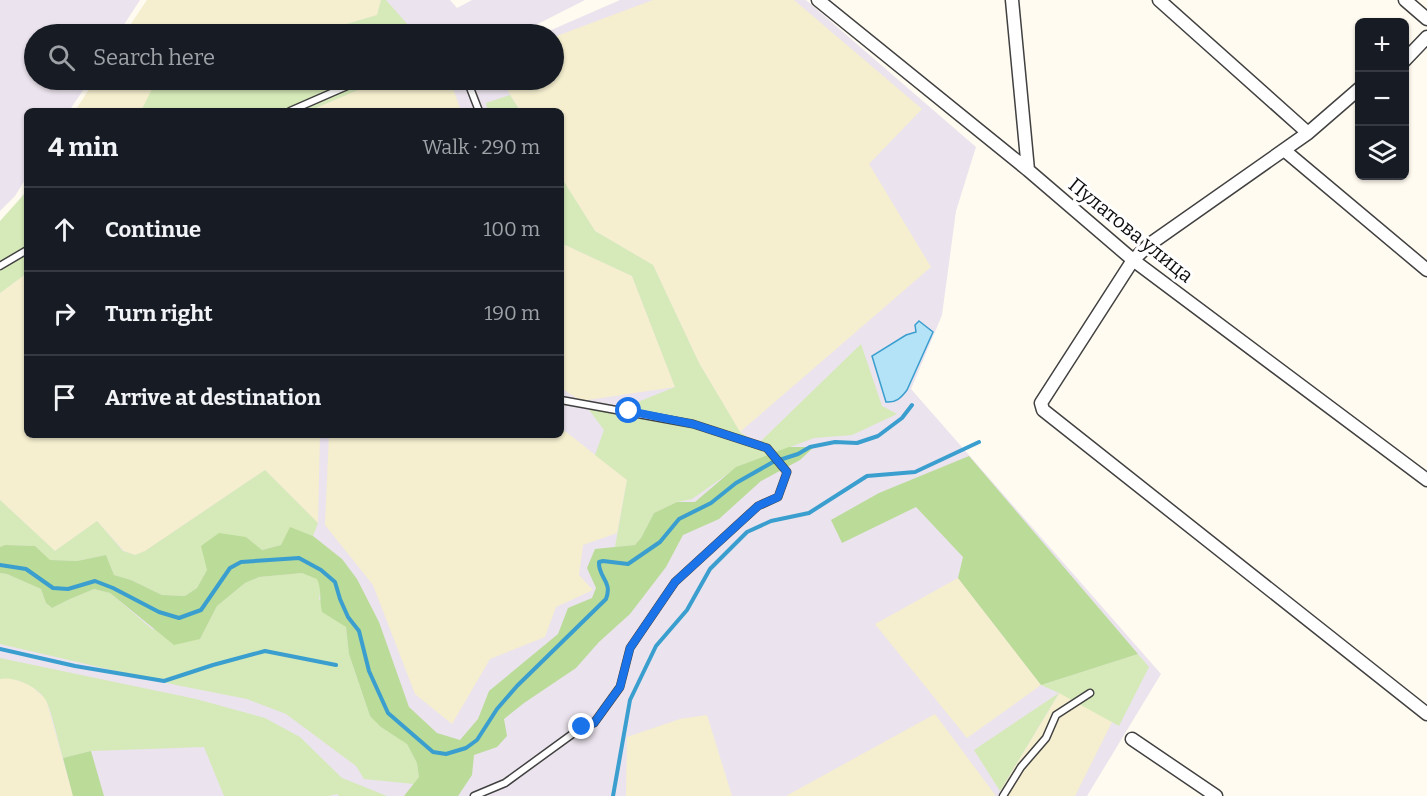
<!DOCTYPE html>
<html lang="en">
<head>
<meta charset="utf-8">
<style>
	:root { --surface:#171b24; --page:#20242c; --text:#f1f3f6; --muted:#9ea1a6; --line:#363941 }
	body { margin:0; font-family:Bitter,serif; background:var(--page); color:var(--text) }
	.controls { position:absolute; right:18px; top:18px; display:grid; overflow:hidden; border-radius:9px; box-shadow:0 2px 4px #0004 }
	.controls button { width:54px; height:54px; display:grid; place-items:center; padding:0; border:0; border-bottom:2px solid var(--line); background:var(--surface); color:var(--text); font:30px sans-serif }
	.stop { position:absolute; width:18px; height:18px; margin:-14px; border:4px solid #1a73e8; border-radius:50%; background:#fff }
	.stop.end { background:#1a73e8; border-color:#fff; box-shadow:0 2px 6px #0008 }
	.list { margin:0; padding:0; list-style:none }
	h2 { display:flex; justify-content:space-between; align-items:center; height:78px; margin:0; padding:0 24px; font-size:26px }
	h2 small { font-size:20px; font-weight:400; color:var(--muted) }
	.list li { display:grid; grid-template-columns:39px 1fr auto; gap:18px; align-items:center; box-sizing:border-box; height:84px; padding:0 24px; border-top:2px solid var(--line) }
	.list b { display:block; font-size:22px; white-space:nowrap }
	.list em { font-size:20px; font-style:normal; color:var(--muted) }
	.icon { flex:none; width:33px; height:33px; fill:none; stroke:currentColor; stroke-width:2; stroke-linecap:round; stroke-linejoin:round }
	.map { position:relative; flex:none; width:1427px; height:796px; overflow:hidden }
	.search { position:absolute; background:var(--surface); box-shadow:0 2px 4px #0004; left:24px; top:24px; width:540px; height:66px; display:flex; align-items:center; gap:15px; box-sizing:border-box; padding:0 21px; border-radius:33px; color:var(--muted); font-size:22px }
	.panel { position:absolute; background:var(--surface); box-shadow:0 2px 4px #0004; left:24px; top:108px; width:540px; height:330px; border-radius:9px }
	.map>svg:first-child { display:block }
	.industrial { fill:#ebe3ed }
	.farmland { fill:#f5efcf }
	.green { fill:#d6eab9 }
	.forest { fill:#bbdb98 }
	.water { fill:#b4e3f7; stroke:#3a9ecf; stroke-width:1.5 }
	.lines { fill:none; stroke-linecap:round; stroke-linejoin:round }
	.stream { stroke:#3a9ecf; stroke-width:4 }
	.service-casing { stroke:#414141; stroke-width:9 }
	.minor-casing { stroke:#414141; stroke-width:15 }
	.service { stroke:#fff; stroke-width:6 }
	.minor { stroke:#fff; stroke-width:12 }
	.route { stroke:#1a73e8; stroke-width:8 }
	.labels { text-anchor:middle; stroke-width:6; stroke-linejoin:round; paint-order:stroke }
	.street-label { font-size:20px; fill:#0e0e0e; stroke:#fff }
</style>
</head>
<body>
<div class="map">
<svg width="1427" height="796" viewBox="0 0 1427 796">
	<rect width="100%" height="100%" fill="#fffbf0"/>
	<path class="industrial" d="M0,0H140L118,34H34V80H90L69,111H27V177L15,196L0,211Z
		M156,0H450L457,8L472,0H585L518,34H132Z
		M620,0H806L976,147L956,211L942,315L911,389L1161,674L1087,796H0V224L27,190V435H561V111H81L102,80H554V34H542Z"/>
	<path class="farmland" d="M147,0H381L377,15L340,26L327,34H124Z
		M653,0H794L922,109L869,164L931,267L740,432L699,363L653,265L595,231L561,177V111H520L508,91L509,80H554V37Z
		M95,80H235L153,89L141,111H75Z
		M381,80H444L453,88L461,111H309Z
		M561,243L632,276L675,387L581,401L561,388Z
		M27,273V435H320L318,523L265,470L145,551L135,555L124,551L97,521L55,551L0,500V293Z
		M561,428L627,480L617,533L583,545L579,575L593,590L556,607L545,637L490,659L452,724L415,694L373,585L325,525L329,435H561Z
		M958,578L1041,685L967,738L875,624Z
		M8,677L30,685L46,699L73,796H0V679Z
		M1060,692L1112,722L1075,796H1006L1000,791Z
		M935,714L996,796H786Z
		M707,715L732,796H626L627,737L680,719Z"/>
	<path class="green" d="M381,0H386L416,34H327L340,26L377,15Z
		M235,80H381L309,111H141L152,89Z
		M510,95L520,111H488L486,103Z
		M561,177L595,231L653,265L699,363L740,432L758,444L861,344L882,406L897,414L852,435L814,438L739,466L692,499L677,502L654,513L641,538L635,545L615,547L627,480L595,455L604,430L587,407L618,410L675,387L632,276L561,243Z
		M27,191V273L0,293V221Z
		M265,470L318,523L313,536L291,528L281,545L261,550L246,537L207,570L197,588L185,596L162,595L131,580L114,575L106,555L77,561L49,560L35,546L5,545L0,547V500L55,551L97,521L123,551L135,555L145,551Z
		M0,573L7,574L41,589L46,603L52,608L70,599L94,589L110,593L152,629L200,639L217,606L245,583L259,577L302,573L319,578L321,587L319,599L346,627L349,654L370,716L407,744L417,763L419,777L414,784L364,779L356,766L286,714L247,699L176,685L0,644Z
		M1138,654L1149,667L1119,726L1059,693L1000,791L974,750L1059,693L1041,685Z
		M0,658L196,699L265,718L300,737L342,778L387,796H339L337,794L328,796H224L204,747L92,751L63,758C59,746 51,707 45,699C37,686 14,676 0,679Z"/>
	<path class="forest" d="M789,447H814L800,460L761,481L719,519L683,535L666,567L630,614L599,642L576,668L524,703L504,719L507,736L497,747L474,755L472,775L458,796H404L419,777L417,763L407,744L381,727L370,716L349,654L346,627L322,612C319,600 322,589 317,579L302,573L259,577L245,583L217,606L200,639L174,645L110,593L94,589L70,599L52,608L46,603L41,589L7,574L0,573V547L5,545L35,546L50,560L77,561L106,555L114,575L131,580L162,595L185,596L197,588L207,570L201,546L219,533L246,537L262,550L281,545L290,527L313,536L342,559L357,579L379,622L409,707L437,733L460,740L478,719L489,691L558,634L568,608L592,598L596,588L587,568L595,549L635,545L641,538L654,513L677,502H695L736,467Z
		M969,456L1138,654L1041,685L958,578L963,557L916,507L842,543L831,520L879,493Z
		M91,751L104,796H73L63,758Z"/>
	<path class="water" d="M919,321L933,332L907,390C901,398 896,403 886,402L872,356L906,335L916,332L915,325Z"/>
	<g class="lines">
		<path class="stream" d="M0,565L26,569L53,588L68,589L95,581L113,588L159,612L179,618L201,610L230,568L241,562L299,558L321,570L335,582L340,599L348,617L359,631L369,671L388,713L433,752L446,754L466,748L477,740L497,709L517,686L606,599C613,581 598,578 599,562L603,561L628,564L660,542L679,519L711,503L736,483L773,462L798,454L810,447L835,442L857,443L878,436L902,418L912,405
			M0,649L75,666L164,681L213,665L265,651L336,665
			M613,796L630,700L656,646L687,610L710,569L747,532L771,521L809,513L867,476L915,472L979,442"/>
		<defs>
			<path id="service" d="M467,80L479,111
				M290,111L361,80
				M0,266L27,250
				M474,796L505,783L582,727L594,723L620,687L630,648L675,582L758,506L778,497L787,472L767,448L693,424L561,400
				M1003,796L1021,767L1046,738L1056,715L1090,693"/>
			<path id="minor" d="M818,0L1028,170L1133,260L1427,480
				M1012,0L1028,170
				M1159,0L1308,133
				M1405,0L1427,19
				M1404,61L1427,37
				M1360,88L1308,133L1150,244L1133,260L1041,403L1043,410L1427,714
				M1284,150L1427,270
				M1132,739L1216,796"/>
		</defs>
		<use href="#service" class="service-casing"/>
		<use href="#minor" class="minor-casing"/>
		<use href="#service" class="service"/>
		<use href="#minor" class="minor"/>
	</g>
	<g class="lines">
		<path class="route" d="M582,727L594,723L620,687L630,648L675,582L758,506L778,497L787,472L767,448L693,424L629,411"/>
	</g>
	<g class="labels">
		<g class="street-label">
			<text transform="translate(1131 230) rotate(39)" y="7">Пулатова улица</text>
		</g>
	</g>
</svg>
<div class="controls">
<button>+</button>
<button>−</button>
<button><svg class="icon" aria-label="layers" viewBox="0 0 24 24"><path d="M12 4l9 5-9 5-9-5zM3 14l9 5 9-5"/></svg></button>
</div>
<div class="stop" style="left:629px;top:411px"></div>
<div class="stop end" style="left:582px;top:727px"></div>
<div class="search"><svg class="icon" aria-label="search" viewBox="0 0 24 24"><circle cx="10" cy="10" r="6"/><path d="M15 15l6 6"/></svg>Search here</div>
<section class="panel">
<h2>4 min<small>Walk · 290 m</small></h2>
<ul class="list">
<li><svg class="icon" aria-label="ahead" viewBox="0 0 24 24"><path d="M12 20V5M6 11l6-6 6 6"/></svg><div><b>Continue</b></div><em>100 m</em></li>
<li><svg class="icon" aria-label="right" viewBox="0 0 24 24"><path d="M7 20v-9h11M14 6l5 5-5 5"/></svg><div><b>Turn right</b></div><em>190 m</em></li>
<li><svg class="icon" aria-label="arrive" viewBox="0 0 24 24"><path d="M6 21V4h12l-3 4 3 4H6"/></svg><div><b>Arrive at destination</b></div></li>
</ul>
</section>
</div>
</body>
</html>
